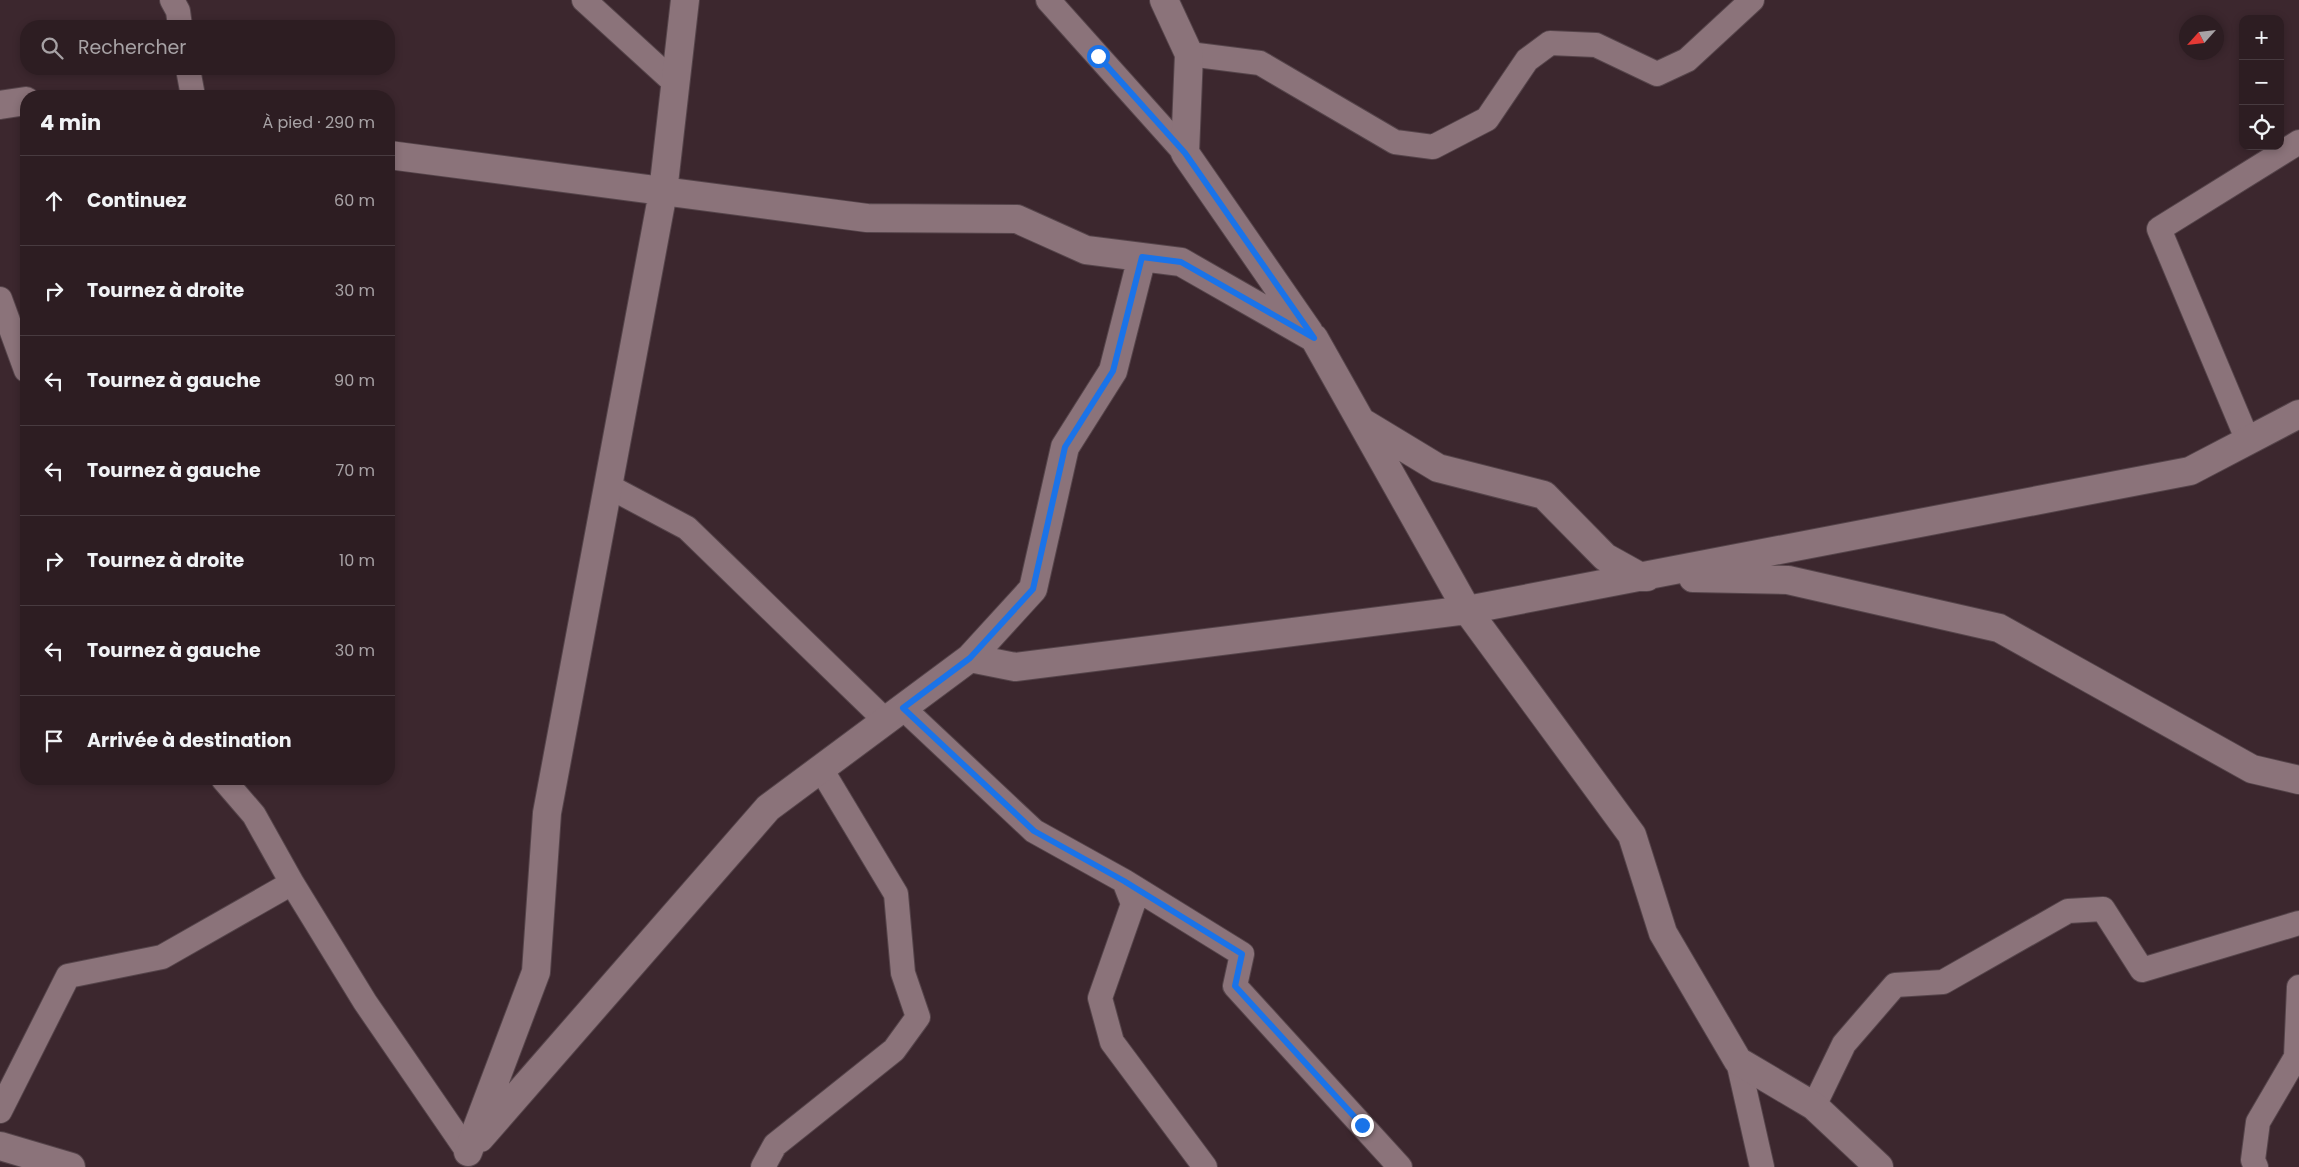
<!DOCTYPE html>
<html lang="fr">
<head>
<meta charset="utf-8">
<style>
	:root { --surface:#2d1d22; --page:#392a2f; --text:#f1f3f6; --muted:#a7a2a5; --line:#483b40 }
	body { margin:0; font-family:Poppins,sans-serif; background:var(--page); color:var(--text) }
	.controls { position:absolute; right:15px; top:15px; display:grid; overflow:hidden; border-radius:10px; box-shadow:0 2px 8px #0003 }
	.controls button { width:45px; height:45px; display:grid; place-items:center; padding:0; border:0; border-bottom:1px solid var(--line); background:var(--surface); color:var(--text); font:25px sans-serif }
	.compass { position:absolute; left:2179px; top:15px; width:45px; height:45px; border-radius:50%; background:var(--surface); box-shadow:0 2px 8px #0003; rotate:243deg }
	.stop { position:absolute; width:15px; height:15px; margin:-11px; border:4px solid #1a73e8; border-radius:50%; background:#fff }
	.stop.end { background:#1a73e8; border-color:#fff; box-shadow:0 1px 5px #0008 }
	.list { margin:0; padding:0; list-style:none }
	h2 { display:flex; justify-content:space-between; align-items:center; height:65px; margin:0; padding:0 20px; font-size:21px }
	h2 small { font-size:16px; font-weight:400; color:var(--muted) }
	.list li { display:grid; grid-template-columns:32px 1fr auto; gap:15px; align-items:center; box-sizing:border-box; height:90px; padding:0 20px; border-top:1px solid var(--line) }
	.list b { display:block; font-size:19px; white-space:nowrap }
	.list em { font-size:16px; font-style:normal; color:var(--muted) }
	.icon { flex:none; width:28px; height:28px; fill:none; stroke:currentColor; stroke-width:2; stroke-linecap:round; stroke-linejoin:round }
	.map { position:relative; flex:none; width:2299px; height:1167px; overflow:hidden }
	.search { position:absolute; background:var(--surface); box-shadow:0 2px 8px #0003; left:20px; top:20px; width:375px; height:55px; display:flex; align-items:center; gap:12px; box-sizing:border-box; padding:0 18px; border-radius:20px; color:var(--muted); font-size:19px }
	.panel { position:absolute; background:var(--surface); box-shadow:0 2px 8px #0003; left:20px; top:90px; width:375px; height:695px; border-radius:20px }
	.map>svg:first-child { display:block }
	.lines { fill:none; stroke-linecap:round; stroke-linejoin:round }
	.service-casing { stroke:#55444a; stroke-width:26 }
	.minor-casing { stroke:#55444a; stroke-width:30 }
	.service { stroke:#8b737a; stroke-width:24 }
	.minor { stroke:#8b737a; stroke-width:28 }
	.route { stroke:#1a73e8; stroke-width:6 }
</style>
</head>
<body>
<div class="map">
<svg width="2299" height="1167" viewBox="0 0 2299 1167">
	<rect width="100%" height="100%" fill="#3c272e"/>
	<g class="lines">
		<defs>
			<path id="service" d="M172,0L178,11L180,26
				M584,0L676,84
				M1048,0L1185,153
				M1189,54L1260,63L1395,142L1433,147L1487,119L1527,60L1550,43L1596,45L1657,74L1687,60L1752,0
				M188,69L193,96
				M0,299L26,370
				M2248,441L2159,229L2299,142
				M608,486L687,528L886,721
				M903,708L1034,831L1124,881L1133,904L1100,998L1112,1042L1205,1167
				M223,779L254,815L292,883L365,1002L468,1152
				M1124,881L1242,954L1235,986L1400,1167
				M1738,1061L1762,1167
				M1814,1106L1844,1044L1895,985L1943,982L2068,911L2103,909L2142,970L2299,923
				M0,1111L68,976L162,957L292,883
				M763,1167L775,1145L894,1050L918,1017L903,973L896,894L821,769
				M2256,1167L2253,1160L2258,1122L2296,1057L2299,987"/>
			<path id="minor" d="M1164,0L1189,54L1185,153L1309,332
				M0,105L26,101
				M389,155L867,218L1017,219L1086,250L1181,262L1314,338L1467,610L1632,835L1663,933L1738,1061L1814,1106L1879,1167
				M1362,422L1438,468L1544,495L1605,557L1641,577H1647
				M1693,578L1788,580L1999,628L2252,769L2299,780
				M970,658L1015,667L1467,610L2190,471L2299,414
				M480,1138L768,808L970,658L1033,589L1065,447L1113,371L1142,257
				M0,1146L71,1167
				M468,1152L536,972L547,813L663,192L685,0"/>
		</defs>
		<use href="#service" class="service-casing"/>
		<use href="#minor" class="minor-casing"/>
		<use href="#service" class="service"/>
		<use href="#minor" class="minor"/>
	</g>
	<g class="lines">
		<path class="route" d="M1098,56L1185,153L1314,338L1181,262L1142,257L1113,371L1065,447L1033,589L970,658L903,708L1034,831L1124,881L1242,954L1235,986L1362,1125"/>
	</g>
</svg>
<div class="controls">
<button>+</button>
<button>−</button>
<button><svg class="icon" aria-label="locate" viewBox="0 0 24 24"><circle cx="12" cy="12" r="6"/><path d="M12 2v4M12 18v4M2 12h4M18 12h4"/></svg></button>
</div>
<svg class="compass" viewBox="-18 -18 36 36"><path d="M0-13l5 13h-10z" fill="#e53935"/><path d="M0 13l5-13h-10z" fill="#a7a2a5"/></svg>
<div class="stop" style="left:1098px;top:56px"></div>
<div class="stop end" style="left:1362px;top:1125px"></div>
<div class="search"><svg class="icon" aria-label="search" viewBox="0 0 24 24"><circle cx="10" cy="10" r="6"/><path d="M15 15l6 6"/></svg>Rechercher</div>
<section class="panel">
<h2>4 min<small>À pied · 290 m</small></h2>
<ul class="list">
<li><svg class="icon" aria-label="ahead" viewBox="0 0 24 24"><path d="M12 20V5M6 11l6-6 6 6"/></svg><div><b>Continuez</b></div><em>60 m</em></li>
<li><svg class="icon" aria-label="right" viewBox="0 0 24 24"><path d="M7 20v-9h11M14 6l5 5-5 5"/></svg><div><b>Tournez à droite</b></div><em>30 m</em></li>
<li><svg class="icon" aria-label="left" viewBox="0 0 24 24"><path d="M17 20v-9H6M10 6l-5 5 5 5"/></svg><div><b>Tournez à gauche</b></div><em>90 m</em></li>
<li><svg class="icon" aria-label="left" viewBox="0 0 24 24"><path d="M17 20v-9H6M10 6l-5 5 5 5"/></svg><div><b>Tournez à gauche</b></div><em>70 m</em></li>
<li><svg class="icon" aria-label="right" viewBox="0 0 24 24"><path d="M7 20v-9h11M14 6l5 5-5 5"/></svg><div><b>Tournez à droite</b></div><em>10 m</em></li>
<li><svg class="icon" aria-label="left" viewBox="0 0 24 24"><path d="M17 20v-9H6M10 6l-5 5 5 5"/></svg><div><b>Tournez à gauche</b></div><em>30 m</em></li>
<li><svg class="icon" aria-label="arrive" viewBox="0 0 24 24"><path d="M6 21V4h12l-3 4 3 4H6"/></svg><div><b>Arrivée à destination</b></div></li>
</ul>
</section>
</div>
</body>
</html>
